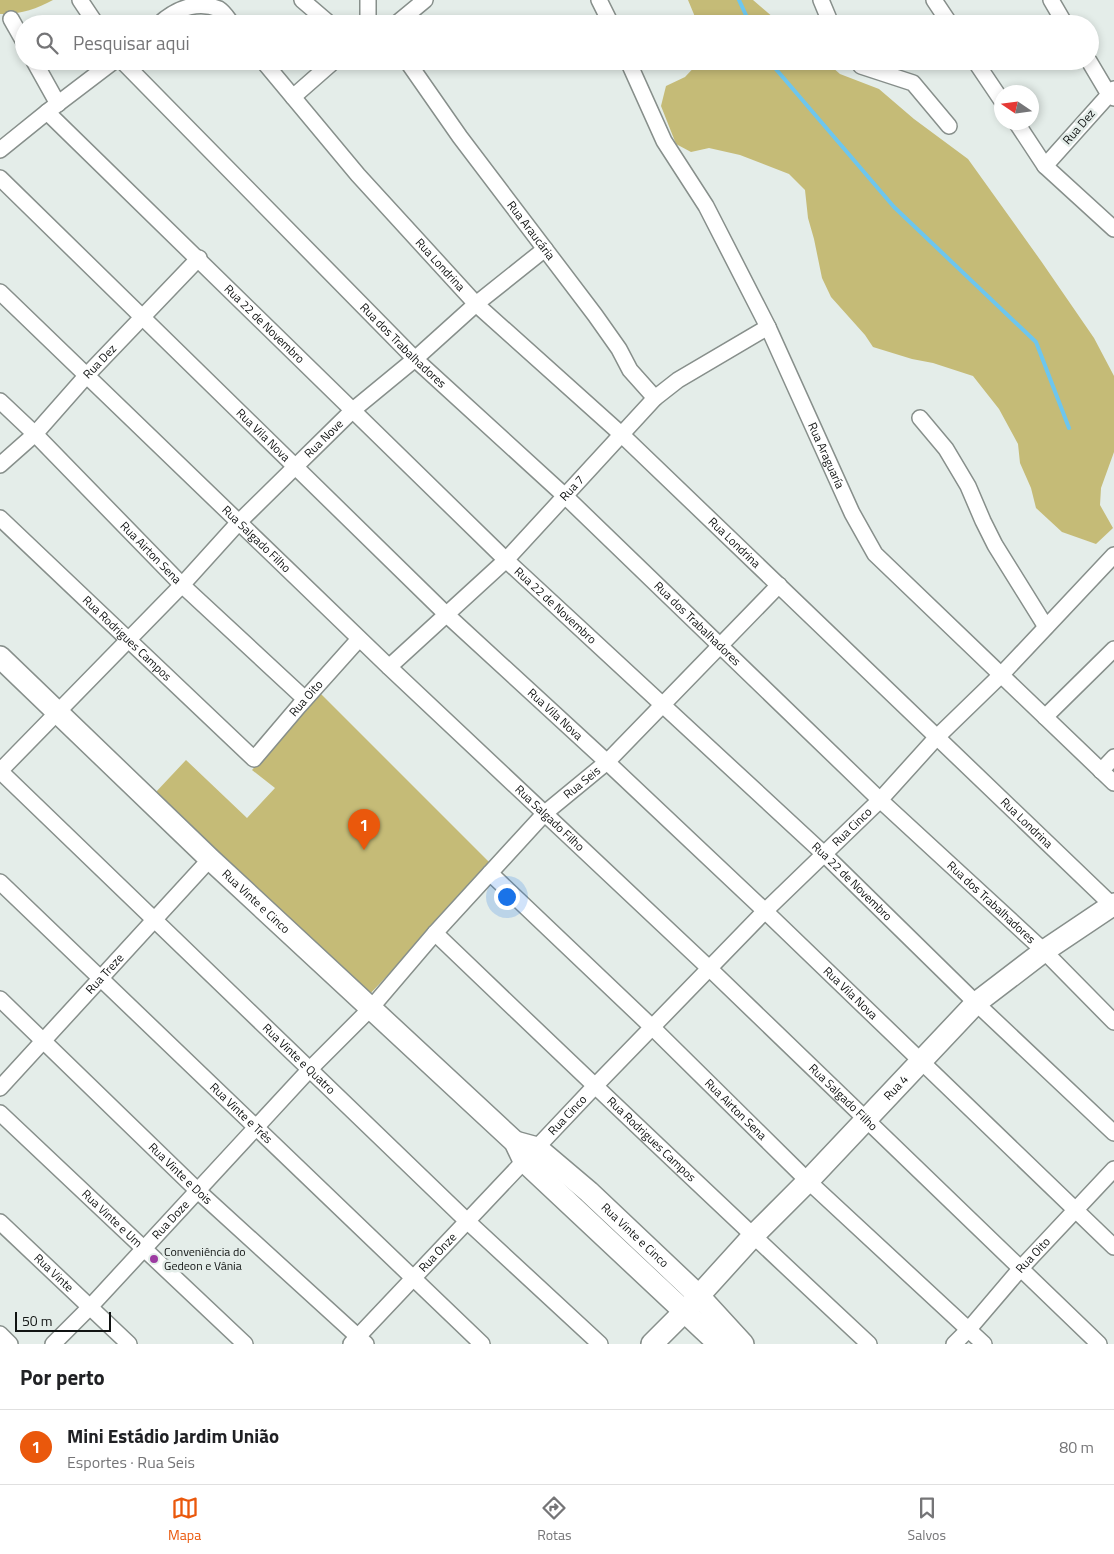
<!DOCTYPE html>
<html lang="pt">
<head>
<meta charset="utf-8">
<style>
	:root { --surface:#fff; --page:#f6f6f6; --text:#202124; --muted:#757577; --line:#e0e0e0; --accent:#ea580c }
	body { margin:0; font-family:"Titillium Web",sans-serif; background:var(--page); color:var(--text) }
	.compass { position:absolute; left:994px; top:85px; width:45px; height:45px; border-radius:50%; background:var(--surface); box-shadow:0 2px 8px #0003; rotate:283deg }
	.scale { position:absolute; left:15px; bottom:12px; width:96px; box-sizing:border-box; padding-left:5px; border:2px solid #101312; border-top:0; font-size:14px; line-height:18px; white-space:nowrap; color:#101312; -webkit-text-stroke:4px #e4ede9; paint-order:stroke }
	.you { position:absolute; left:506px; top:896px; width:18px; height:18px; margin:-12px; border:4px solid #fff; border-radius:50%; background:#1a73e8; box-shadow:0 0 0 8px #1a73e833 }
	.badge { display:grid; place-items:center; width:32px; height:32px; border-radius:50%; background:var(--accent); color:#fff; font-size:16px; font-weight:700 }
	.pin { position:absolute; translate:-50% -41px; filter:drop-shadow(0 1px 2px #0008) }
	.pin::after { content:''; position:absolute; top:26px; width:18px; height:15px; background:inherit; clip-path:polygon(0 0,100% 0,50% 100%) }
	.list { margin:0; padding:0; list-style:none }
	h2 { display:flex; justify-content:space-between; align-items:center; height:65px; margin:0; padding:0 20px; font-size:21px }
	h2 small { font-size:16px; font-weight:400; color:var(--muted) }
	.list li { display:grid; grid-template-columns:32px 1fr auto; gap:15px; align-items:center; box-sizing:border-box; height:75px; padding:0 20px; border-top:1px solid var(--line) }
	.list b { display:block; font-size:19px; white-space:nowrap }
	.list p { margin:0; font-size:16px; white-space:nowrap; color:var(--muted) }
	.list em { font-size:16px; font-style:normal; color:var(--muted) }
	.icon { flex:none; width:28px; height:28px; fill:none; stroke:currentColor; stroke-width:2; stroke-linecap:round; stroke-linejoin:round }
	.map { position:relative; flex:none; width:1114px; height:1344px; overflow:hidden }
	.search { position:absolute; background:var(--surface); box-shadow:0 2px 8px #0003; left:15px; right:15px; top:15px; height:55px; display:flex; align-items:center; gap:12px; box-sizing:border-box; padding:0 18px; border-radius:28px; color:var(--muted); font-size:19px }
	.sheet { height:140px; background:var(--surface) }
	nav { display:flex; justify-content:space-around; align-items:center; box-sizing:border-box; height:70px; border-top:1px solid var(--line); background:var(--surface); font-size:14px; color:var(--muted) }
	nav a { display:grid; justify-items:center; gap:2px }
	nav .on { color:var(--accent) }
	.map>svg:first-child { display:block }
	.green { fill:#c5bb77 }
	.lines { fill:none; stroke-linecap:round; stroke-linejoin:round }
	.stream { stroke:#6dc6ee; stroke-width:4 }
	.street-casing { stroke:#878f8b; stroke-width:18 }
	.secondary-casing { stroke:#878f8b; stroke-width:24 }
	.street { stroke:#fff; stroke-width:15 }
	.secondary { stroke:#fff; stroke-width:21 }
	.poi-dot { fill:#9c3aa1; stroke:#e4ede9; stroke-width:2 }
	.labels { text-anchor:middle; stroke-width:5; stroke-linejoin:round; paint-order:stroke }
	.street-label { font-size:12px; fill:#101312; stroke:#e4ede9 }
	.poi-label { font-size:12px; fill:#101312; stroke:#e4ede9; text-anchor:start }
</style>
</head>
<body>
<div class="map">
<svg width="1114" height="1344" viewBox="0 0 1114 1344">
	<rect width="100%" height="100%" fill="#e4ede9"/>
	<path class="green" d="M0,0H53C36,9 19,15 0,14Z
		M688,0H753L781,24H698Z
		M700,61H825L840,74L879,89L914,119L968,159L1041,261L1094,338L1114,376V452L1101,488L1100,505L1113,528L1096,544L1062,532L1036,508L1031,488L1020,463L1018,444L999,409L973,376L933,363L912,359L873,347L865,335L831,297L822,278L814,239L808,218L805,190L789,174L740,155L709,148L691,152L676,144L661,106L666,86L685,77Z
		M321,694L492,865L368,996L155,793L186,760L247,818L275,788L252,770Z"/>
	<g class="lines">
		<path class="stream" d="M739,0L750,24
			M769,61L894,207L1036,342L1069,428"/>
		<defs>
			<g id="street">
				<path d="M80,0L96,24"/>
				<path d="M302,0L330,24"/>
				<path d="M368,0V22"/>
				<path d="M599,0L611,24"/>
				<path d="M821,0L831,24"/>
				<path d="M934,0L950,24"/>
				<path d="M1051,0L1065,24"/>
				<path d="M11,19L24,42"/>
				<path d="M159,24C176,9 196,0 219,9C224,12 228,19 232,24"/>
				<path d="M396,24L425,0"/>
				<path d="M34,61L58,104"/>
				<path id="s1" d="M122,61L415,359L565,496L880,800L1044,951L1114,1022"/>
				<path id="s2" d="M263,61L358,175L476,304L621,434L1114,907"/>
				<path id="s3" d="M407,61L460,137L595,315L619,349L630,370L655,398"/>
				<path id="s4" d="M628,61L664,141L706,206L768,327L852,513L875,554L1114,783"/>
				<path d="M857,61L861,66L913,83L949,126"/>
				<path d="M975,61L1002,101"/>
				<path d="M1089,61L1108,93L1114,98"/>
				<path d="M1114,89L1045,166L1114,229"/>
				<path d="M293,97L334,61"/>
				<path d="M47,112L114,61"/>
				<path d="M1016,122L1045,166"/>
				<path id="s5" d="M0,150L47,112L506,560L825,855L976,1003L1114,1133"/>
				<path id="s6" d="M0,178L447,615L607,762L765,911L1114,1247"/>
				<path id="s7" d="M0,292L389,667L710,969L1099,1344"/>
				<path id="s8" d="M0,401L35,434L182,585L305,699"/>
				<path d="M920,418L946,449L968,486L983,521L995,545L1046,627"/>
				<path id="s9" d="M0,465L35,434L87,375L199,258"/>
				<path id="s10" d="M0,518L254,759L299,706L359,639"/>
				<path id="s11" d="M389,667L506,560L655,398L678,380L768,327"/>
				<path d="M1045,717L1114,649"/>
				<path id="s12" d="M0,771L467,1221L600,1344"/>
				<path id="s13" d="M0,771L182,585L239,522L353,410L415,359L476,304L545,249"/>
				<path d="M1101,771L1114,757"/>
				<path id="s14" d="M490,873L653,1028L808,1181L984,1344"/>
				<path id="s15" d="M0,882L482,1344"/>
				<path id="s16" d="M435,933C579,1071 723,1208 869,1344"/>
				<path id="s17" d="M0,999L198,1191L366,1344"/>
				<path id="s18" d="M0,1088L210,859"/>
				<path id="s19" d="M0,1113L245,1344"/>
				<path id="s20" d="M0,1222L129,1344"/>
				<path d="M0,1334L10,1344"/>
				<path id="s21" d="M53,1344L90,1307L310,1069L371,1008L435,933L545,813L607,762L779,585"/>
				<path id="s22" d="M351,1344L595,1086L765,911L880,800L936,738L1001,675L1114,555"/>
				<path id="s23" d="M954,1344L969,1329L1021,1268L1114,1169"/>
			</g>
			<g id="secondary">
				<path id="s24" d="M0,657L210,859L515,1142L524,1161L719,1344"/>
				<path id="s25" d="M515,1142L537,1148L589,1192L699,1296L743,1344"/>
				<path id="s26" d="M652,1344L685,1311L753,1236L808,1181L976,1003L1044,951L1114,904"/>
			</g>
		</defs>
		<use href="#street" class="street-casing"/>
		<use href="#secondary" class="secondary-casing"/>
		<use href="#street" class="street"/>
		<use href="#secondary" class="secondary"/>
	</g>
	<circle class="poi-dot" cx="154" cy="1259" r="5"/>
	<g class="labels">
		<g class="street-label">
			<text transform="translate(1079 127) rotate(-49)" y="4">Rua Dez</text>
			<text dy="4" stroke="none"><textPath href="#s3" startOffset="210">Rua Araucária</textPath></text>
			<text dy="4" stroke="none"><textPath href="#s2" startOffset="270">Rua Londrina</textPath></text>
			<text dy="4" stroke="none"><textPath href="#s5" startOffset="364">Rua 22 de Novembro</textPath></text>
			<text dy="4" stroke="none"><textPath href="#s1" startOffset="400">Rua dos Trabalhadores</textPath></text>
			<text dy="4" stroke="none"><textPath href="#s9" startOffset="144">Rua Dez</textPath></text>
			<text dy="4" stroke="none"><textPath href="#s6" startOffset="368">Rua Vila Nova</textPath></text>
			<text dy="4" stroke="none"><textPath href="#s13" startOffset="464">Rua Nove</textPath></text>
			<text dy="4" stroke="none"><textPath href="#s4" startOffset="442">Rua Araguaría</textPath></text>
			<text dy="4" stroke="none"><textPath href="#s11" startOffset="256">Rua 7</textPath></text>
			<text dy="4" stroke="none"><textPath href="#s7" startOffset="356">Rua Salgado Filho</textPath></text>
			<text dy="4" stroke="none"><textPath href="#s2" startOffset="675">Rua Londrina</textPath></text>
			<text dy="4" stroke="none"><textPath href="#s8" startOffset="214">Rua Airton Sena</textPath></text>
			<text dy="4" stroke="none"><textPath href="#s5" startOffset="769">Rua 22 de Novembro</textPath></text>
			<text dy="4" stroke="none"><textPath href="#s1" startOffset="805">Rua dos Trabalhadores</textPath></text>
			<text dy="4" stroke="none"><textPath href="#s10" startOffset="175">Rua Rodrigues Campos</textPath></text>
			<text dy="4" stroke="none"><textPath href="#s10" startOffset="430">Rua Oito</textPath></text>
			<text dy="4" stroke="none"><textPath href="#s6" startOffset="772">Rua Vila Nova</textPath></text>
			<text dy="4" stroke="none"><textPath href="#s21" startOffset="772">Rua Seis</textPath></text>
			<text dy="4" stroke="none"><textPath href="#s7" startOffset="761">Rua Salgado Filho</textPath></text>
			<text dy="4" stroke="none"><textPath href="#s2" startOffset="1080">Rua Londrina</textPath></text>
			<text dy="4" stroke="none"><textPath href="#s22" startOffset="720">Rua Cinco</textPath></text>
			<text dy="4" stroke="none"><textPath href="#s5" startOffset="1174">Rua 22 de Novembro</textPath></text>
			<text dy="4" stroke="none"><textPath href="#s24" startOffset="354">Rua Vinte e Cinco</textPath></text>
			<text dy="4" stroke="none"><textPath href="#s1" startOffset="1210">Rua dos Trabalhadores</textPath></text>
			<text dy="4" stroke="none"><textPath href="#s18" startOffset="155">Rua Treze</textPath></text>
			<text dy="4" stroke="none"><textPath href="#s6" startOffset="1178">Rua Vila Nova</textPath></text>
			<text dy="4" stroke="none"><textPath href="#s12" startOffset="415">Rua Vinte e Quatro</textPath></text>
			<text dy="4" stroke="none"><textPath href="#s26" startOffset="354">Rua 4</textPath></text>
			<text dy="4" stroke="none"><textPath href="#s7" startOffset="1166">Rua Salgado Filho</textPath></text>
			<text dy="4" stroke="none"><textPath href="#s14" startOffset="341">Rua Airton Sena</textPath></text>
			<text dy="4" stroke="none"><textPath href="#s15" startOffset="334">Rua Vinte e Três</textPath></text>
			<text dy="4" stroke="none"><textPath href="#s22" startOffset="315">Rua Cinco</textPath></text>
			<text dy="4" stroke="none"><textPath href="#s16" startOffset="299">Rua Rodrigues Campos</textPath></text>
			<text dy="4" stroke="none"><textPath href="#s17" startOffset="251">Rua Vinte e Dois</textPath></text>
			<text dy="4" stroke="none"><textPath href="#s19" startOffset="154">Rua Vinte e Um</textPath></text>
			<text dy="4" stroke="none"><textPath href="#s21" startOffset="171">Rua Doze</textPath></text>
			<text dy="4" stroke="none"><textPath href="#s25" startOffset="154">Rua Vinte e Cinco</textPath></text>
			<text dy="4" stroke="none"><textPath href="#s22" startOffset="126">Rua Onze</textPath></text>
			<text dy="4" stroke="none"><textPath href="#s23" startOffset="119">Rua Oito</textPath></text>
			<text dy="4" stroke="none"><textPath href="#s20" startOffset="74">Rua Vinte</textPath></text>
		</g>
		<g class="poi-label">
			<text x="164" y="1256">Conveniência do<tspan x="164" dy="14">Gedeon e Vânia</tspan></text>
		</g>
	</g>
</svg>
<svg class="compass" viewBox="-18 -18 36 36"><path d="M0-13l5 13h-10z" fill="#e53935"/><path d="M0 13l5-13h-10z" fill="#757577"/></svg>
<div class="scale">50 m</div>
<div class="you"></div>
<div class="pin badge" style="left:364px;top:850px">1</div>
<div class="search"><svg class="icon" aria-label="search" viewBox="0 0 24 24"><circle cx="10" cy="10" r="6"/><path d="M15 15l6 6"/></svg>Pesquisar aqui</div>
</div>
<section class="sheet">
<h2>Por perto<small></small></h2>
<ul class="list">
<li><span class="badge">1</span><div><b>Mini Estádio Jardim União</b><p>Esportes · Rua Seis</p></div><em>80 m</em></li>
</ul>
</section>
<nav>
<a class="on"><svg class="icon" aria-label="map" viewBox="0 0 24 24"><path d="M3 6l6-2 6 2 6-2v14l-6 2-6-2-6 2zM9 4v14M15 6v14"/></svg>Mapa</a>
<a><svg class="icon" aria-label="directions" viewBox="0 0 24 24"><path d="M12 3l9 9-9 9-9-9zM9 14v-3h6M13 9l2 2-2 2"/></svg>Rotas</a>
<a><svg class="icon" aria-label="saved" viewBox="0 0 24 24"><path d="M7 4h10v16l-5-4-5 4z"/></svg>Salvos</a>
</nav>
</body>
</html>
